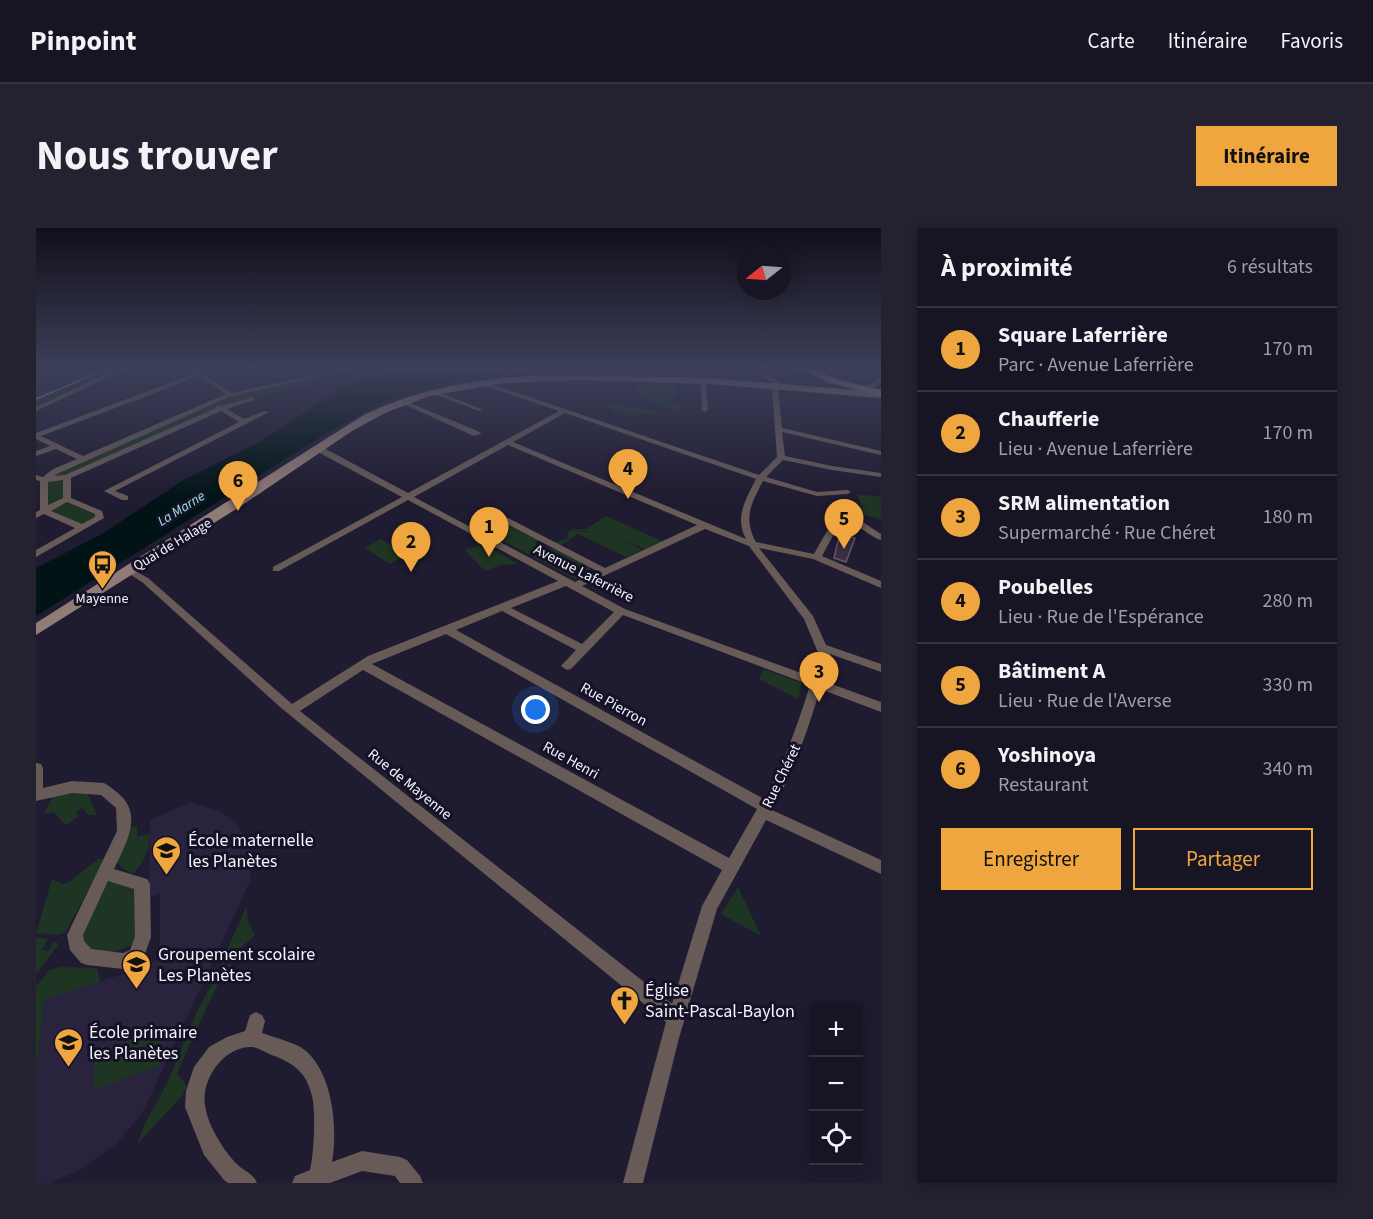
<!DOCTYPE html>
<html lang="fr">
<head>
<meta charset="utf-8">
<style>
	:root { --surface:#171424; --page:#242131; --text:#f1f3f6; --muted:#9e9ea6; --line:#363341; --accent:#f0a63f }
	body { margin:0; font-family:"Source Sans 3",sans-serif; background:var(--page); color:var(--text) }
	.controls { position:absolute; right:18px; bottom:18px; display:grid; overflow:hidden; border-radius:0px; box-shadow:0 3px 15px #0003 }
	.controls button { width:54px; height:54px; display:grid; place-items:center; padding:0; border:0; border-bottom:2px solid var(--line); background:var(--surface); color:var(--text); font:30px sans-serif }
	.compass { position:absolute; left:701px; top:18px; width:54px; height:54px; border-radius:50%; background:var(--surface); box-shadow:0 3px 15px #0003; rotate:253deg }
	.you { position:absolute; left:500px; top:482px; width:21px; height:21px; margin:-15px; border:4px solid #fff; border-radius:50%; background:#1a73e8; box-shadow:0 0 0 9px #1a73e833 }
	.badge { display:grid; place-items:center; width:39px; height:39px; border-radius:50%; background:var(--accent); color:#111; font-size:20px; font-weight:700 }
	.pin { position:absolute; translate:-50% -50px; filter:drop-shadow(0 2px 3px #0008) }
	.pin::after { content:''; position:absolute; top:32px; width:21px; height:18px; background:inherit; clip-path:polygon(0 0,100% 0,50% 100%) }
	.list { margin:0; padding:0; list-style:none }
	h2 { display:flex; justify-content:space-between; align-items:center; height:78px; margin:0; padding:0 24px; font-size:26px }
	h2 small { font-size:20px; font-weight:400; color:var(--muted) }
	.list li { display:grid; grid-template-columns:39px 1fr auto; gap:18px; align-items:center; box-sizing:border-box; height:84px; padding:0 24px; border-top:2px solid var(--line) }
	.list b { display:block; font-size:22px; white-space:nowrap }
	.list p { margin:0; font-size:20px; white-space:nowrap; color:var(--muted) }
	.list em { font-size:20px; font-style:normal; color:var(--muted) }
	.actions { display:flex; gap:12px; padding:18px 24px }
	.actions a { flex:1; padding:14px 0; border:2px solid var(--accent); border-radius:0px; text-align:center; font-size:21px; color:var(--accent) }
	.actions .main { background:var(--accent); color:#111 }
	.icon { flex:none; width:33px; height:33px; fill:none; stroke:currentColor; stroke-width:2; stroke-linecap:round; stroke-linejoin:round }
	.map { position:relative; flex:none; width:845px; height:955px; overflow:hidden; border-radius:0px }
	header { display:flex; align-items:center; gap:36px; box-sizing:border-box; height:84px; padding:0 30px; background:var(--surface); border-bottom:2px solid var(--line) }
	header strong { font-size:28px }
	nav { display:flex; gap:33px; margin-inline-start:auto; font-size:21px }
	.intro { display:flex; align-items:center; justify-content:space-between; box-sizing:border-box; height:144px; padding:0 36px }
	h1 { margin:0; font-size:42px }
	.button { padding:15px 27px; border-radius:0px; background:var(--accent); color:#111; font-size:21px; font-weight:700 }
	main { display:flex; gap:36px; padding:0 36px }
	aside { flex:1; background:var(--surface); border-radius:0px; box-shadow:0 3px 15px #0003 }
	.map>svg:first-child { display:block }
	.built { fill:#29233e }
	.green { fill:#1e3523 }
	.water { fill:#011314 }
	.building { fill:#3c2e43; stroke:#64556c; stroke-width:1.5 }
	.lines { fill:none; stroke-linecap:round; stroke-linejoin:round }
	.street { fill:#675a57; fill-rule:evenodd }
	.secondary { fill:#917b77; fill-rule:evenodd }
	.primary { fill:#b19590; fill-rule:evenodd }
	.rail { stroke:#a4a1b1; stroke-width:1.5 }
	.labels { text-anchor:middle; stroke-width:6; stroke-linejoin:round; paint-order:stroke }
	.far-water-label { font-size:14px; font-style:italic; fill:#98e5e5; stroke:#161226 }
	.far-street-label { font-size:14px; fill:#f4f2fe; stroke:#161226 }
	.far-poi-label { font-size:14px; fill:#f4f2fe; stroke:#161226 }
	.street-label { font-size:15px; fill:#f4f2fe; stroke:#161226 }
	.near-poi-label { font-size:18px; fill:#f4f2fe; stroke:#161226; text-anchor:start }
</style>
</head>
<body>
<header>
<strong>Pinpoint</strong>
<nav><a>Carte</a><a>Itinéraire</a><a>Favoris</a></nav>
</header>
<div class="intro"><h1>Nous trouver</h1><a class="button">Itinéraire</a></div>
<main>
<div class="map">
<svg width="845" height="955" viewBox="0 0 845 955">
	<rect width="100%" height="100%" fill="#1f1b30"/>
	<path class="built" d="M58,140H85L0,179V153L9,159Z
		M154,574L184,583L199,595L210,610L216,628L214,653L107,884L81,915L44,942L14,955H0V843L9,771L115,737L116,734L124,732V666L113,669L114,592Z"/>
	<path class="green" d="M77,140H85L0,179V171Z
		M790,140H845V145L831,153Z
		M271,151L276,153L273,154L280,155L206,172L30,248L28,269L12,277V250L15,247L197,168Z
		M601,157H640V169L634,172L645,179L644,184L622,176L599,162Z
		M573,175L621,183V186L586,187L569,178Z
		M821,266L845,269V291L825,286L827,280Z
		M30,274L62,288L47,298L13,283Z
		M570,288L626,313L608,321L589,312L606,322L590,329L542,306L524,318L517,315L532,310L531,305L535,302L581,308L533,301H550Z
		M464,296L472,297L502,312L499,315L503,319L492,326L450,304Z
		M345,311L370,327L354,336L329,320Z
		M447,316L482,336L465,337L449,343L429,322Z
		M508,321H520L554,338L553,345L539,351L497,329Z
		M728,441L766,455L762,471L723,451Z
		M51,564L61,587H53L46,580L40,584L43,588L30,597L17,584L7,586L18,567Z
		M101,598V609L114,606C114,622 108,633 98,645C88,644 85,639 80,632L94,600Z
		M62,631H68L30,704L22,707L0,705L16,651L26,656L32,655Z
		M77,649L96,660L101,667L99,715C84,725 60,729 46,715C47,692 59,664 77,649Z
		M702,659L725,708L685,686Z
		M210,679L212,693L219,707L183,740Z
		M0,709L12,711L6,722L12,723L18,713L23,716L0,746Z
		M194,735L196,738L185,749L141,845L151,858L147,867L102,915C107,894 121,876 130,857C149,817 162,765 194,735Z
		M25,739L61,740L64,754L9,771L0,843V758L14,742Z
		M124,802V838L57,862L59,824Z"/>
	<path class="water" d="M365,140H675L644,146L465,148L413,155L352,172L294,203L0,388V340L66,306L146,253L227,212L308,159Z"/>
	<path class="building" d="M811,308L819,310L810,334L798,330L802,313L805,309Z"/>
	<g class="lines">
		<path class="street" d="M83,140H92L0,183V179Z
			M307,140H320L193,169L23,245L18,248L29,247L180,180L181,178H186L216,169L219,171L218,172L191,181L208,191L228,183L233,184L79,263L92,268V272H86L68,263L203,194L185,183L35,250V270L66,283L68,290L0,329V322L39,300L8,286L0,290V284L4,282V253L0,252V247L7,249L17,241L41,231L20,221L0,228V223L14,218L0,211V205L160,145L156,142L158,140L196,165ZM164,148L190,166L47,228L5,208ZM27,252V270L12,277V254ZM31,274L59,286V289L46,296L15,283Z
			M711,140C719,140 724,145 731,146C744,147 758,139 772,141L735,149L746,156L742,160L746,200L845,223V227L746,204L749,228L796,238L845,245V249L796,242L747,232L730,249L781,264L811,262L815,264L811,266L781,268L727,253C715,276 707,290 720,314L778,326C789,308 799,279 825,293C832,297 838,302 845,306V312C832,308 822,294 808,295L799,304L786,328L845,353V360L777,331L723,320L777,388L790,417L845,436V444L794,426L787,453L845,474V484L784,461C772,503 757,544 736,582L845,632V646L730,592L681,681L643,810L607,955H587L630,794L244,479L106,354L87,342L92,339L112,350L256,476L332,428L522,353L372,272L243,343H237V339L366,269L280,223V219H286L372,265L523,183L444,156L446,153L723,247L741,229L736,160L739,156ZM529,185L720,251C710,271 698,289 710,311L477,214ZM472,217L661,297L569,340L472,290H466L442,303L378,269ZM469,295L561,343L539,354L449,306ZM669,301L713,318L768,391L783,427L776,449L589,381L546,358ZM530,358L578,384L546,416L475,380ZM466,383L540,422L525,438L531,442L535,441L587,387L774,457C762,496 748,536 728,571L420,402ZM410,406L721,581L693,630L336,436ZM327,442L686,642L666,678L636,776L264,483Z
			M845,149V154L832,163H828V161Z
			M667,150L670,152L672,182L669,184L666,182L664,152Z
			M396,163H400L448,182L443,183L396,165Z
			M367,172L444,204L445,206L438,208L365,175L364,174Z
			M0,535L5,536L7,540V560L36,553L68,555C74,558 78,562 83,566C108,588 89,617 78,641L111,651L114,656L115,709L106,734L87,741L51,737L45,735L34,722L31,707L81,603L80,580L65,567L36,565L0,573ZM72,653L98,661L99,709L94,722L87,725L55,721L48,713L47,707Z
			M220,784L226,787L229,793L226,805C239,810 259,814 270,823C297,847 302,900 296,934L326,923L364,929L371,932L384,948L387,955H364L359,948L326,943L294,955H256L259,948L274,942C278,925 280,885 276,868C270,842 255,834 233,826C228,824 221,819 215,819C187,819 165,852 169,877C171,896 188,924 202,937C209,944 217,945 221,955H192L188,952L168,927L149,879L150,863L158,839L173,819L191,809L209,803L214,787Z"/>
		<path class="secondary" d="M518,147L673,150L845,164V170L673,156L544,152L467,155L394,168L351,184L316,203L205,278L0,407V395L326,188C387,158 451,149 518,147Z"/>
		<path class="primary" d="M763,140H775L800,151L845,162V168L794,155Z"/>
		<path class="rail" d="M0,171L73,140"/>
	</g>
	<linearGradient id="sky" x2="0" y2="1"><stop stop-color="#110f1a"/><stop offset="0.51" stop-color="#3c3f59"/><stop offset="1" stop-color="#3c3f59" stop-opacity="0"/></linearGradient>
	<rect width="845" height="274" fill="url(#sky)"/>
	<defs>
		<symbol id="bus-pin" viewBox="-11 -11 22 30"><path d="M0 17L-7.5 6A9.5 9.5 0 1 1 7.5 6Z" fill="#f0a63f" stroke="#161226"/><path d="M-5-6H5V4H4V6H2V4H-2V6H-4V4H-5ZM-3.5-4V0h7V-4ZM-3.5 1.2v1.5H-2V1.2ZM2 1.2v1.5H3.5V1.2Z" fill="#111"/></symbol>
		<symbol id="school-pin" viewBox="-11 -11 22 30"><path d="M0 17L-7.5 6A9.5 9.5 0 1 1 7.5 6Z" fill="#f0a63f" stroke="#161226"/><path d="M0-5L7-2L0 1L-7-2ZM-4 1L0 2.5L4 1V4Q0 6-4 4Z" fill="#111"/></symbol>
		<symbol id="church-pin" viewBox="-11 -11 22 30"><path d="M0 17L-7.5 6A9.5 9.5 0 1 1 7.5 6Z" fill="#f0a63f" stroke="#161226"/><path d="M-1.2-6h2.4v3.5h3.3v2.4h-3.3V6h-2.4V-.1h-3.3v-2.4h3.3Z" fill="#111"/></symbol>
	</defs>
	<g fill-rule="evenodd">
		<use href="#bus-pin" x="50" y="320" width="33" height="45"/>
		<use href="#school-pin" x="114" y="606" width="33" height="45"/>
		<use href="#school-pin" x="84" y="720" width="33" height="45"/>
		<use href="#church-pin" x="572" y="756" width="33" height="45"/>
		<use href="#school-pin" x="16" y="798" width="33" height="45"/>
	</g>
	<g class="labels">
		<g class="far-water-label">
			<text transform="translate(145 280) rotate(-32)" y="5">La Marne</text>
		</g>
		<g class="far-street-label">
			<text transform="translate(136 316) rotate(-31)" y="5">Quai de Halage</text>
		</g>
		<g class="far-poi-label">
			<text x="66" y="375">Mayenne</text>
		</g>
		<g class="street-label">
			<text transform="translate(548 345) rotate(27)" y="5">Avenue Laferrière</text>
			<text transform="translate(578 476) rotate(29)" y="5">Rue Pierron</text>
			<text transform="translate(535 532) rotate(29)" y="5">Rue Henri</text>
			<text transform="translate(745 548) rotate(-64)" y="5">Rue Chéret</text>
			<text transform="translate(374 556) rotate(39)" y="5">Rue de Mayenne</text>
		</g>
		<g class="near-poi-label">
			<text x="152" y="618">École maternelle<tspan x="152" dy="21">les Planètes</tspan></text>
			<text x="122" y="732">Groupement scolaire<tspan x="122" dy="21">Les Planètes</tspan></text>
			<text x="609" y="768">Église<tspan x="609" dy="21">Saint-Pascal-Baylon</tspan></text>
			<text x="53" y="810">École primaire<tspan x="53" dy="21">les Planètes</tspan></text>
		</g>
	</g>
</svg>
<div class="controls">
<button>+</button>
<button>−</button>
<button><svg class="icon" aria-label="locate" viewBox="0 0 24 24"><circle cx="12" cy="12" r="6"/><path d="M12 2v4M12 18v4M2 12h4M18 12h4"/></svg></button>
</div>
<svg class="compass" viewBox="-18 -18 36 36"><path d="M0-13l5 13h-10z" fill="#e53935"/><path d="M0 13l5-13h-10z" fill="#9e9ea6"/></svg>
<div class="you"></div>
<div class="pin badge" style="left:453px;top:329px">1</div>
<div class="pin badge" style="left:375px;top:344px">2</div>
<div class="pin badge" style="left:783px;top:474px">3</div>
<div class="pin badge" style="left:592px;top:271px">4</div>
<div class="pin badge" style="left:808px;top:321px">5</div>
<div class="pin badge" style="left:202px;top:283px">6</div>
</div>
<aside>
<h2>À proximité<small>6 résultats</small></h2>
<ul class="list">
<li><span class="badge">1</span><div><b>Square Laferrière</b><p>Parc · Avenue Laferrière</p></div><em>170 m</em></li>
<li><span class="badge">2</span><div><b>Chaufferie</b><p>Lieu · Avenue Laferrière</p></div><em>170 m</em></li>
<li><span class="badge">3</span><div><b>SRM alimentation</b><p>Supermarché · Rue Chéret</p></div><em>180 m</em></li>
<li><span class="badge">4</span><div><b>Poubelles</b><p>Lieu · Rue de l'Espérance</p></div><em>280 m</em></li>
<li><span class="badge">5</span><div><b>Bâtiment A</b><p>Lieu · Rue de l'Averse</p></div><em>330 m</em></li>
<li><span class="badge">6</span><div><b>Yoshinoya</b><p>Restaurant</p></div><em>340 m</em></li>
</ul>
<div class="actions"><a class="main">Enregistrer</a><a>Partager</a></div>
</aside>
</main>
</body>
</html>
